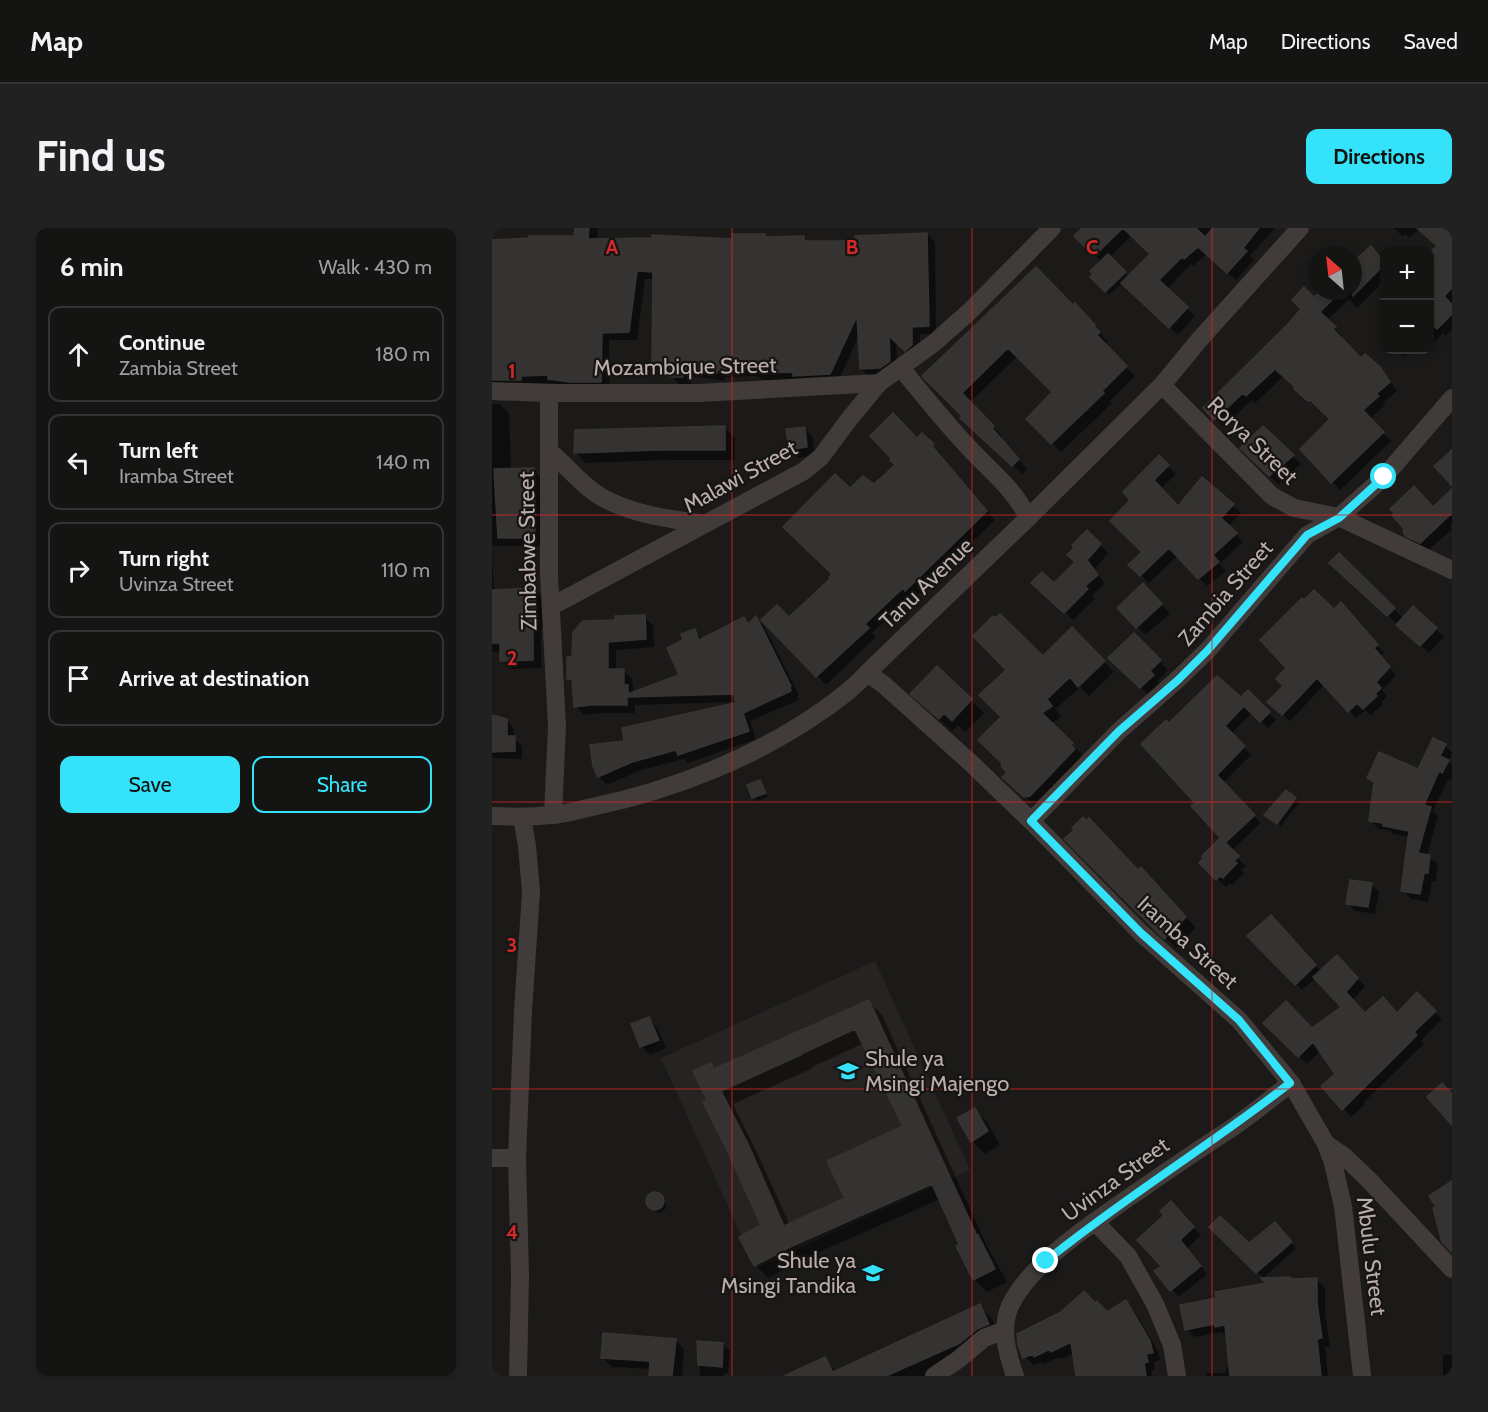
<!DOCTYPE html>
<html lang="en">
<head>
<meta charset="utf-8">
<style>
	:root { --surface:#141413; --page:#212121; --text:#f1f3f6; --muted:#9d9ea0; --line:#333; --accent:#34e3f9 }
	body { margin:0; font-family:Cabin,sans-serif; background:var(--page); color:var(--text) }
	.controls { position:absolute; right:18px; top:18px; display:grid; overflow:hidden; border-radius:12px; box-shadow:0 3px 9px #0003 }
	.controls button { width:54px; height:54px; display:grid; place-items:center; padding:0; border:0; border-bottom:2px solid var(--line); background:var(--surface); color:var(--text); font:30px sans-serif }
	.compass { position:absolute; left:816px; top:18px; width:54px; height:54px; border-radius:50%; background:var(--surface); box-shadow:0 3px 9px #0003; rotate:333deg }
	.stop { position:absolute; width:18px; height:18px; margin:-14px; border:4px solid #34e3f9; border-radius:50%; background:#fff }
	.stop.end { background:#34e3f9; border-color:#fff; box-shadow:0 2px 6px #0008 }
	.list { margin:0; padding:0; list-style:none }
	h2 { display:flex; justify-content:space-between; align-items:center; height:78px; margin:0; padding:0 24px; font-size:26px }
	h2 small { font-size:20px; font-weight:400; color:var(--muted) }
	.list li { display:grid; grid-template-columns:39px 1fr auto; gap:18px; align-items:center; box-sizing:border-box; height:96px; margin:0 12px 12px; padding:0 12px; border:2px solid var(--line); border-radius:12px }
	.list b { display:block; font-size:22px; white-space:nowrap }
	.list p { margin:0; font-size:20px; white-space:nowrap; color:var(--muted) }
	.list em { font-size:20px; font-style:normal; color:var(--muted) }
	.actions { display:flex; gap:12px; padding:18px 24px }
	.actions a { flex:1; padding:14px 0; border:2px solid var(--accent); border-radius:12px; text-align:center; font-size:21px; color:var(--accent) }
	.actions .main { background:var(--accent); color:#111 }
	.icon { flex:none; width:33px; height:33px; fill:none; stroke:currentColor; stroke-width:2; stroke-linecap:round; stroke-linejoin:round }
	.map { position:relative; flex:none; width:960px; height:1148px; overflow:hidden; border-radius:12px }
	header { display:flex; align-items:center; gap:36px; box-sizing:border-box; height:84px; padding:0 30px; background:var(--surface); border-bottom:2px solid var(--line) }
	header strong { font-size:28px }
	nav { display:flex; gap:33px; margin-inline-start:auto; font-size:21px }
	.intro { display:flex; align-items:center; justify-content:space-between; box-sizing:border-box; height:144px; padding:0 36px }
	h1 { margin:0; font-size:42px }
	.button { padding:15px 27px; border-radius:12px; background:var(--accent); color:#111; font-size:21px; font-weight:700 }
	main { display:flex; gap:36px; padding:0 36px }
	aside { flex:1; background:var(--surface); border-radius:12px; box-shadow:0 3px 9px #0003 }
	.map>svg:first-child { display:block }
	.built { fill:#262422 }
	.shadow { fill:#0007; fill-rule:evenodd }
	.building { fill:#353331; stroke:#373533; stroke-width:1.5; fill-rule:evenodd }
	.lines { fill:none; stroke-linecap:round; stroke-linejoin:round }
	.minor { stroke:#413c3a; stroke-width:18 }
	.tertiary { stroke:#413c3a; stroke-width:18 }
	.route { stroke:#34e3f9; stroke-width:8 }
	.grid { fill:none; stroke:#d62828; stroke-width:1.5; stroke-opacity:0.55 }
	.labels { text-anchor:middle; stroke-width:4.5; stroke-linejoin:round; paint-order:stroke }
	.street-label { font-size:22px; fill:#bbadab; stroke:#161514 }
	.poi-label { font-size:22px; fill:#bbadab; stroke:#161514; text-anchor:start }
	.grid-label { font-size:20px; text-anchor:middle; font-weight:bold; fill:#d62828; stroke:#161514; stroke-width:4.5; stroke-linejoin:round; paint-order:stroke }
</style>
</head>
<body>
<header>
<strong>Map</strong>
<nav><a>Map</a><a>Directions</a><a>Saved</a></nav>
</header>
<div class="intro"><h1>Find us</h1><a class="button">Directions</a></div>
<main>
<aside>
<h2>6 min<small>Walk · 430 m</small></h2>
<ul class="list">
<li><svg class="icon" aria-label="ahead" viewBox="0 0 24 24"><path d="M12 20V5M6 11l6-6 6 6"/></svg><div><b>Continue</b><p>Zambia Street</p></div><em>180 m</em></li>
<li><svg class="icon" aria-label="left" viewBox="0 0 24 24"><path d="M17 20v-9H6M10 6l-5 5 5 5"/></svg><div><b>Turn left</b><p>Iramba Street</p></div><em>140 m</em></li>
<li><svg class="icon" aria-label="right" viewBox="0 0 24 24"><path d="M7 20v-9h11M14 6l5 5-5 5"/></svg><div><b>Turn right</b><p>Uvinza Street</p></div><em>110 m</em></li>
<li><svg class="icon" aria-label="arrive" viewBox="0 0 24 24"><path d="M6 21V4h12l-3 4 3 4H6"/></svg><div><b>Arrive at destination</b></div></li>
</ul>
<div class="actions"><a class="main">Save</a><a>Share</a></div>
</aside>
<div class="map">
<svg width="960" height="1148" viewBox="0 0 960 1148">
	<rect width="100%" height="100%" fill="#1b1a19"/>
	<path class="built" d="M383,733L478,942L264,1040L169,830Z"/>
	<path class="shadow" d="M84,0H106L105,12H241L272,8L275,11L311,9L316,14H365L435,6L443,14L444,106H428V125L422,130L404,114L406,141L377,149L369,141L367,107L346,154L270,152L266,148L233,149V153L199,148V156H187L179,148V145H170L161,137L162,51H153L145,112H117V161L66,158L63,155H36L0,162V13L83,9Z
		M593,0H783L758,28L762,32L744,52L715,26L701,38L699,36L675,61L703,88L686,107L631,54L617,67L601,49L610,34L584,8ZM640,7L660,26L637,49L617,29Z
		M902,0H960V101L954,108L951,105L938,119V26L946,18L928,1L917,10L914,6L911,9Z
		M879,21L892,35V53L865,80L857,71L835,93L851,108L848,110L869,132L873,128L895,149L905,163L891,175L893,177L878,191L899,213L848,262L810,221L840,191L826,178L825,180L792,148L763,175L760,172L731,199L713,180L831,63H861V36Z
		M581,79L592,86L611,107L610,108L616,114L613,117L643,148L618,173L620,175L569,224L536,191L563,164L526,128L477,175L510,208L508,210L535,241L530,246L479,199L472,188L433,149Z
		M906,122H919L913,128Z
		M0,176H8L17,185L19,242H41L50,251L51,318H0Z
		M233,200L243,210V232H177L94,235L84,225Z
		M312,200L321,209L323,227L306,230L298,222Z
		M771,200L809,236L786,256L750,220Z
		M430,207L449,226L447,227L503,292L423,370L421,368L380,405L384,409L334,457L272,392L297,391L340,351L358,262L382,258L405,237Z
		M667,229L684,246L669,261L686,279L710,251L749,285L736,298L751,314L727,336L734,343L715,358L686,327L657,355L638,337L652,324L640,272Z
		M960,263V297L958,299L960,301L937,322L923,315L914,307Z
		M595,304L616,325L603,341L613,356L600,367L603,371L581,392L541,355L562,357L585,334Z
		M0,321L2,363L42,361L51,370L52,400H49V440L18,441L10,432V425L0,424Z
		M847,327L912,391L944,401L952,409L937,425L847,343Z
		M659,365L678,386L653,407L627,380Z
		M842,383H856L892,425L888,428L904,447L890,462L895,468L889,474L891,476L879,487L873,482L864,490L833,456L798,493L777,474L793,458Z
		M153,389L161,397L162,419L124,422V442H131L140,451L142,465L189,448L193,413L203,403L211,411L251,391L257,397L264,390L272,398L307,467H305L307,472L258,493L264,511L196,535L192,531L149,542L115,557L107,549L134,514L246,476V474L143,477V485H108L92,487L83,478L82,456L76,451L82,430L125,394Z
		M580,401L622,444L597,468L588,459L564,481L569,489L559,496L590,526L588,528L592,532L544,578L522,559L517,545L511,489L551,430Z
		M642,407L676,442L666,453L669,456L657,468L619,430Z
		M445,440L492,485L473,504L466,497L460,503L433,478Z
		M756,464L784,492L776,500L760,484L739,506L759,527L731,555L769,595L741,621L702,578L706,575L678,497L749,471Z
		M0,489L14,492L22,501V510L30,518V531L0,530Z
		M953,517L960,524L957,534L960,537V550L959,552L956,551L941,583L946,588L935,628L946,636L944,653H940L936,674L919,671L911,662L918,609L901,606L897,602L887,601L879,593L883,557L877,550L927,543Z
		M268,554L276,569L265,573L257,558Z
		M794,564L807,575L789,598L778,591Z
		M595,595L646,644L649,641L704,700L684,720L574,611Z
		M728,612L754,638L749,642L752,645L740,657L737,655L734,659L709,635Z
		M879,657L887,664L883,686L863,683L856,675Z
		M785,696L829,743L852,736L873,758L861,772L873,787H906L925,767L950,791L929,813L932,816L872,874L873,876L859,889L831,858L845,846L829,822L815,836L774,795L820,802L851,779L824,749L810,762L757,708Z
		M377,774L390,787L495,1018L515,1054L495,1064L482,1051L448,971L311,1031L276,1050L263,1037L271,997L217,873L219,836L224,841ZM372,815L413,899L355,971L298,997L268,931L241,876L321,840L320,839Z
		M156,790L165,799L174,820L158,827L150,819L141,797Z
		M482,882L495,894L508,917L493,926L480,913Z
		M165,966L174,976V980L169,985L162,983L158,979L156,971L158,968Z
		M686,983L709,1007L695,1021L715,1046L687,1069L665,1043L671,1038Z
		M719,999L757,1017L788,1002L804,1020L771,1050Z
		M825,1052L833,1060V1084L838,1119H833L836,1148H715V1145H734V1140H738L735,1106L732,1107L730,1104L703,1109L695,1101Z
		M634,1074L642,1083L666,1123L668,1132L662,1134L663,1142L659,1143L660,1148H585L582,1125L569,1131L567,1129L551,1136L549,1134L541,1137L533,1129L603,1077L615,1085Z
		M487,1078L500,1091L509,1109L433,1148H352Z
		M183,1112L192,1121L190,1148H160L159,1141L120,1139L111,1130Z
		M207,1115L231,1116L238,1123L236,1145H232V1148H208Z
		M951,1127H960V1148H951Z
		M333,1131L348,1148H295Z"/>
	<path class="building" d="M83,0H97L96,11L160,10V7L240,11V6H273V9L312,8V13H363V8L435,5L437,98L420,99V117L413,123L397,108L398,133L388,140L368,141L365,88L338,146L301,148V144L261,145L259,140L226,142L225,145L191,141V149H178V137H160L161,44L145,43L137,104L110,105L109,154H79L56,151V147L29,148V152H0V12L37,10V8H82Z
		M590,0H704L713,9L721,0H767L751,20L755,23L735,45L706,19L692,31L690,29L667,52L696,79L677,100L629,55L658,26L631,0L602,28L582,8Z
		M925,0H960V60L952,68L960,77V86L945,101L938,94V24L945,18Z
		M879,18L892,34V37L861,68V34Z
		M616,26L634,44L613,64L598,49L601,46L598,43Z
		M544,39L581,77L583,75L603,97L602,98L608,104L605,107L635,138L610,163L612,165L559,216L534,191L560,164L516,120L470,165L502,198L500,200L527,231L520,238L468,190L470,188L430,148Z
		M812,59L822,69L829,63H849L828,84L844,99L841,101L869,130L873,126L888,139L898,154L884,166L887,168L871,182L892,204L839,255L808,221L838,191L818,172L816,173L802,161L803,159L783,141L754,168L751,165L722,192L711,180L797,95L809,81L800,72Z
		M401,185L425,210L430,205L442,216L440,218L495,283L413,363L411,360L373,396L377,400L324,449L269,392L285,377L297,389L338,351L337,350L340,346L291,299L343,246L358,260L371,248L382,256L403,237L398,232L399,230L378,208Z
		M233,198V222H166L82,225L83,202Z
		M771,198L802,227L777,248L748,220Z
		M313,199L315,219L297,222L294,201Z
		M960,222V258L942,238Z
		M667,227L677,237L662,252L686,278L710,249L742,276L729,290L745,305L721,327L727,334L706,351L677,320L648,348L636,337L650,324L618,293L638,272L631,264Z
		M42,240L43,310H6L2,241Z
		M922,258L941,279L960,261V285L928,315L913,308L911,303L913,302L900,287L902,285L898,281Z
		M595,302L609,316L595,332L606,347L593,358L596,361L572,385L539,355L550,344L562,355L583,334L575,327L582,320L580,317Z
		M847,325L903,380L895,388L837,335Z
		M651,355L670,376L644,400L625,380Z
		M43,360L44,392H41V432L8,433V415H0V362Z
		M822,362L842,381L849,374L886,417L882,420L898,439L884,454L889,460L883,466L885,468L871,481L865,475L856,484L825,450L790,487L775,474L791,458L784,451L794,440L768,412L810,370L812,372Z
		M921,378L945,400L928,418L904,397Z
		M508,386L551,428L580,399L613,433L586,459L578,449L555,471L560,478L550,485L581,515L579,517L583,521L538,568L532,569L510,549L515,545L509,538L510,535L486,512L509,489L487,467L514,442L481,408L501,388L503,390Z
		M153,387L154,411L116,414V441H132V457H136V466L187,447L175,420L191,412L189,406L203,401L207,412L252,389L256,396L264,388L299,458L298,459L299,463L251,485L257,503L186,527L184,522L140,534L106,549L101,538L98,517L132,513L130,500L243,475L242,466L135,469V477H99L82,479L80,451H75V429H80L81,404L91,393L123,392V388Z
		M642,405L669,432L658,443L662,447L648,460L616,430Z
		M445,438L480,471L460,493L452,485L447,491L418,466Z
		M725,448L749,469L756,462L778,484L768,494L752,478L733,498L753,518L725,547L763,587L733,615L699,578L703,575L649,516L674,492L677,495Z
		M0,487L15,491V508H23V523L0,524Z
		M941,510L954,516L948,528L957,532L950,545L947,543L932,577L939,579L926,625L938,627L936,645H932L928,666L909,663L917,603L891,598V595L877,593L882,554L875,550L887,524L926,541Z
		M268,552L274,565L260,570L255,557Z
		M794,562L804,570L785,596L772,587Z
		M591,589L595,593L597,590L646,642L649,639L694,689L672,711L572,611L582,602L580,600Z
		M728,610L747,628L742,633L745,635L731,650L728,648L724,652L707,635L712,629L710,628Z
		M858,652L880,655L876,679L854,676Z
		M779,687L824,737L803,757L755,708Z
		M845,727L866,750L854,764L873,785L891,769L905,785L925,764L944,783L922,804L925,807L850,882L829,858L843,846L821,814L806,829L771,795L794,773L820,800L849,779L821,749Z
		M377,772L485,1008L486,1007L503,1041L481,1052L464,1018L467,1016L440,956L298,1019L262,1038L247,1009L269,997L234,920L211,874L215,872L201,843L219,835L222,841ZM363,801L411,898L335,933L353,970L292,998L256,916L229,863L309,827V826Z
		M157,789L167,812L148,819L139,796Z
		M950,855L960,866V897L935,869Z
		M483,880L496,903L479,914L465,890Z
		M960,953V1024L950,1014L941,980L944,979L937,968Z
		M154 973a9 9 0 1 1 18 0a9 9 0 1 1-18 0Z
		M679,973L702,999L688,1012L709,1038L678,1063L662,1043L669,1038L645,1012L672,987L668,983Z
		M728,988L757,1015L783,994L800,1014L764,1045L717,999Z
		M798,1049L799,1051L825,1050V1075L830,1110L825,1111L829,1148H738L733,1097L723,1099L722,1096L693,1102L688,1077L724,1070L723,1064L774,1055L769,1050Z
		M592,1063L603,1075L605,1073L615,1084L634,1072L658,1113L661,1125L654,1126L656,1134L652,1135L654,1148H584L579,1114L559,1124L558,1121L542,1129L541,1126L531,1130L526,1117L525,1106L569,1084Z
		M488,1076L497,1096L485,1101L468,1115L394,1148H292L333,1129L341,1144Z
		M111,1105L184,1111L180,1148H157L158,1133L109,1130Z
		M205,1113L231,1115L230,1139L206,1137Z"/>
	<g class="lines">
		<path class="minor" d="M409,140C432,168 454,196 479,222C500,244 523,262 536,290
			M670,157L780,268L802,280L847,289L960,342
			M0,163L57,165H207L387,155
			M57,165V346L65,498L61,587
			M57,223C75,238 92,260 113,271C143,287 179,291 212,296
			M60,378L312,243L329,229L358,190L387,155L442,115L478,83L560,0
			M375,445L391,456L480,536L539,593L649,705L747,792L799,855L834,916L853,929L877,952L960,1041
			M539,593L627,503L685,452L716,422L815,307L847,289L892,249L960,170
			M834,916L841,935L851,978L870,1148
			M0,930H25
			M603,994L636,1028L663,1076L680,1117L685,1148
			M442,1148L467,1131L492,1110L513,1102
			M523,1148C515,1125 508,1101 518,1078C538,1035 601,995 639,968C671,946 704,923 737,902C758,888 778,871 799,855"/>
		<path class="tertiary" d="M0,588C20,589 39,589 59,587C73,586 86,582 100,579C182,562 265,529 334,480C349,469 363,459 375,445L536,290L670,157L708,111L808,0
			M26,1148L28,1048L25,930L31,783L39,664L35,618L30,589"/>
	</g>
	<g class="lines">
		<path class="route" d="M554,1033C633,969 719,917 798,855L747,792L649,705L539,593L627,503L686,452L716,422L815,307L847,290L892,249"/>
	</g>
	<path class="grid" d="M240,0V1148M480,0V1148M720,0V1148M0,287H960M0,574H960M0,861H960"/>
	<defs>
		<symbol id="school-bare" viewBox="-9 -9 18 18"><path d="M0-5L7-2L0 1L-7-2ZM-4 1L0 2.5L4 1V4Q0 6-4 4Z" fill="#34e3f9" stroke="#161514" stroke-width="2.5" paint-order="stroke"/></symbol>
	</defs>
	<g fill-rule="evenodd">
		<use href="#school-bare" x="341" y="828" width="30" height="30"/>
		<use href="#school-bare" x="366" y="1030" width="30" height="30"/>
	</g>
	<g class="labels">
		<g class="street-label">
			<text transform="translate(193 138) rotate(-1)" y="8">Mozambique Street</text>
			<text transform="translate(761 212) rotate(44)" y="8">Rorya Street</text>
			<text transform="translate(248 248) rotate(-29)" y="8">Malawi Street</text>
			<text transform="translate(35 323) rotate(-91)" y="8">Zimbabwe Street</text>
			<text transform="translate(434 355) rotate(-44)" y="8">Tanu Avenue</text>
			<text transform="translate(733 365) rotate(-49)" y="8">Zambia Street</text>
			<text transform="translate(696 714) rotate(42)" y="8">Iramba Street</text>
			<text transform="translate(623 951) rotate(-36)" y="8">Uvinza Street</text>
			<text transform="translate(880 1028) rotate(83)" y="8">Mbulu Street</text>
		</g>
		<g class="poi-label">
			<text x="373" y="838">Shule ya<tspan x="373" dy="25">Msingi Majengo</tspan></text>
			<text x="364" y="1040" text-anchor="end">Shule ya<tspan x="364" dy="25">Msingi Tandika</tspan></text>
		</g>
	</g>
	<g class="grid-label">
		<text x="120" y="26">A</text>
		<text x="360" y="26">B</text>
		<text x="600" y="26">C</text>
		<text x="20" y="150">1</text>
		<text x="20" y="437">2</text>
		<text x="20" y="724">3</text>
		<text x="20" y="1011">4</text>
	</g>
</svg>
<div class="controls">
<button>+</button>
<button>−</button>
</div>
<svg class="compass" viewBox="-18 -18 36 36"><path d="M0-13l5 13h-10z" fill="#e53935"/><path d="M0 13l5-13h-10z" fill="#9d9ea0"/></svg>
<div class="stop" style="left:892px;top:249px"></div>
<div class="stop end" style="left:554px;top:1033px"></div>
</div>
</main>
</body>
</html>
